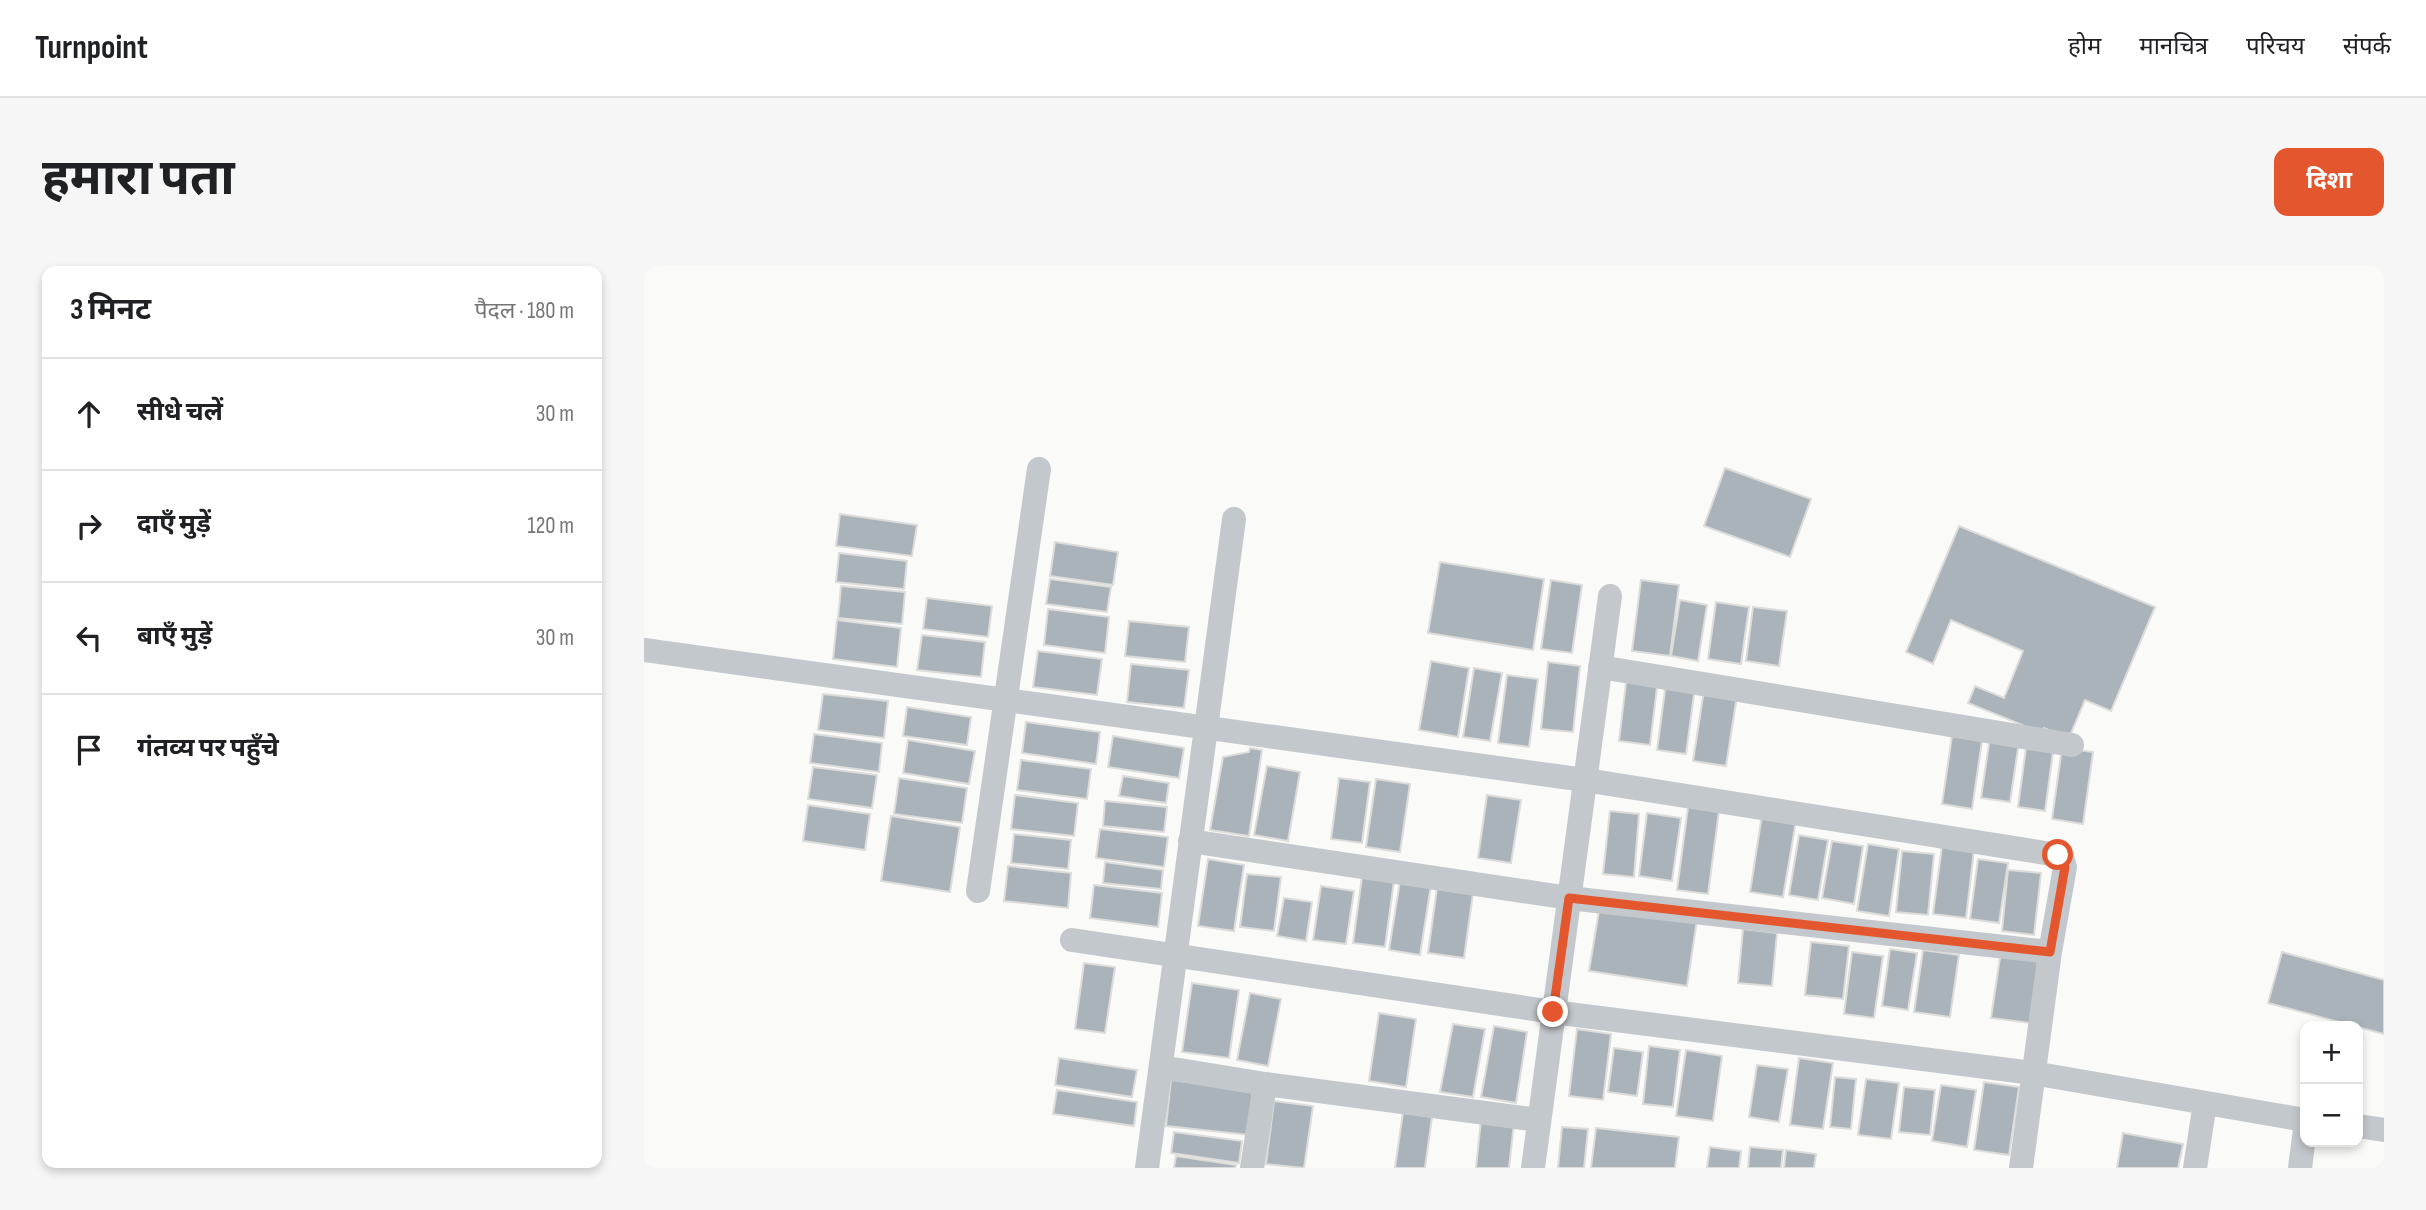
<!DOCTYPE html>
<html lang="hi">
<head>
<meta charset="utf-8">
<style>
	:root { --surface:#fff; --page:#f6f6f6; --text:#202124; --muted:#757577; --line:#e0e0e0; --accent:#e4572e }
	body { margin:0; font-family:"Sofia Sans Condensed","Noto Sans Devanagari",sans-serif; background:var(--page); color:var(--text) }
	.controls { position:absolute; right:21px; bottom:21px; display:grid; overflow:hidden; border-radius:14px; box-shadow:0 4px 10px #0003 }
	.controls button { width:63px; height:63px; display:grid; place-items:center; padding:0; border:0; border-bottom:2px solid var(--line); background:var(--surface); color:var(--text); font:35px sans-serif }
	.stop { position:absolute; width:21px; height:21px; margin:-16px; border:5px solid #e4572e; border-radius:50%; background:#fff }
	.stop.end { background:#e4572e; border-color:#fff; box-shadow:0 2px 7px #0008 }
	.list { margin:0; padding:0; list-style:none }
	h2 { display:flex; justify-content:space-between; align-items:center; height:91px; margin:0; padding:0 28px; font-size:30px }
	h2 small { font-size:23px; font-weight:400; color:var(--muted) }
	.list li { display:grid; grid-template-columns:46px 1fr auto; gap:21px; align-items:center; box-sizing:border-box; height:112px; padding:0 28px; border-top:2px solid var(--line) }
	.list b { display:block; font-size:26px; white-space:nowrap }
	.list em { font-size:23px; font-style:normal; color:var(--muted) }
	.icon { flex:none; width:38px; height:38px; fill:none; stroke:currentColor; stroke-width:2; stroke-linecap:round; stroke-linejoin:round }
	.map { position:relative; flex:none; width:1740px; height:902px; overflow:hidden; border-radius:14px }
	header { display:flex; align-items:center; gap:42px; box-sizing:border-box; height:98px; padding:0 35px; background:var(--surface); border-bottom:2px solid var(--line) }
	header strong { font-size:33px }
	nav { display:flex; gap:38px; margin-inline-start:auto; font-size:24px }
	.intro { display:flex; align-items:center; justify-content:space-between; box-sizing:border-box; height:168px; padding:0 42px }
	h1 { margin:0; font-size:49px }
	.button { padding:18px 32px; border-radius:14px; background:var(--accent); color:#fff; font-size:24px; font-weight:700 }
	main { display:flex; gap:42px; padding:0 42px }
	aside { flex:1; background:var(--surface); border-radius:14px; box-shadow:0 4px 10px #0003 }
	.map>svg:first-child { display:block }
	.building { fill:#aab3b9; stroke:#dcdcda; stroke-width:2 }
	.lines { fill:none; stroke-linecap:round; stroke-linejoin:round }
	.minor { stroke:#c3c8cc; stroke-width:24 }
	.route { stroke:#e4572e; stroke-width:9 }
</style>
</head>
<body>
<header>
<strong>Turnpoint</strong>
<nav><a>होम</a><a>मानचित्र</a><a>परिचय</a><a>संपर्क</a></nav>
</header>
<div class="intro"><h1>हमारा पता</h1><a class="button">दिशा</a></div>
<main>
<aside>
<h2>3 मिनट<small>पैदल · 180 m</small></h2>
<ul class="list">
<li><svg class="icon" aria-label="ahead" viewBox="0 0 24 24"><path d="M12 20V5M6 11l6-6 6 6"/></svg><div><b>सीधे चलें</b></div><em>30 m</em></li>
<li><svg class="icon" aria-label="right" viewBox="0 0 24 24"><path d="M7 20v-9h11M14 6l5 5-5 5"/></svg><div><b>दाएँ मुड़ें</b></div><em>120 m</em></li>
<li><svg class="icon" aria-label="left" viewBox="0 0 24 24"><path d="M17 20v-9H6M10 6l-5 5 5 5"/></svg><div><b>बाएँ मुड़ें</b></div><em>30 m</em></li>
<li><svg class="icon" aria-label="arrive" viewBox="0 0 24 24"><path d="M6 21V4h12l-3 4 3 4H6"/></svg><div><b>गंतव्य पर पहुँचे</b></div></li>
</ul>
</aside>
<div class="map">
<svg width="1740" height="902" viewBox="0 0 1740 902">
	<rect width="100%" height="100%" fill="#fafaf8"/>
	<path class="building" d="M1081,202L1167,233L1146,291L1060,260Z
		M196,248L273,259L268,290L192,280Z
		M1315,260L1511,341L1467,445L1441,434L1425,472L1400,462L1398,467L1324,437L1331,420L1360,432L1379,385L1307,354L1289,398L1262,386Z
		M411,276L474,286L469,319L406,310Z
		M195,287L263,295L260,323L192,316Z
		M796,296L900,313L889,384L784,367Z
		M406,313L467,321L463,346L402,338Z
		M907,314L938,319L928,387L897,383Z
		M997,314L1035,319L1026,390L988,385Z
		M197,320L261,326L258,358L194,352Z
		M283,332L348,340L344,371L279,363Z
		M1036,334L1063,339L1054,395L1027,390Z
		M1072,336L1105,341L1097,398L1064,393Z
		M1109,341L1143,345L1135,400L1102,395Z
		M404,343L465,351L461,387L400,379Z
		M193,354L257,362L253,401L189,393Z
		M485,355L545,361L541,396L481,390Z
		M278,369L341,376L337,411L273,404Z
		M394,385L458,393L453,429L389,421Z
		M787,395L825,402L814,471L775,464Z
		M904,396L936,400L929,466L897,463Z
		M487,398L545,404L540,442L483,436Z
		M830,402L858,407L846,475L819,471Z
		M863,409L894,413L885,481L854,477Z
		M983,409L1014,413L1006,479L975,475Z
		M1022,417L1051,421L1042,488L1013,484Z
		M1060,424L1093,430L1082,500L1049,495Z
		M179,428L244,435L240,472L174,464Z
		M263,441L327,451L323,479L259,470Z
		M382,456L456,466L452,498L378,487Z
		M170,468L238,477L235,506L166,497Z
		M469,470L540,482L535,512L464,501Z
		M1308,470L1338,475L1328,543L1298,538Z
		M1346,471L1375,476L1366,536L1337,532Z
		M264,474L331,485L325,518L259,507Z
		M606,482L618,484L605,570L566,564L579,491L605,486Z
		M1382,482L1409,486L1401,545L1374,541Z
		M1418,482L1449,486L1439,558L1408,553Z
		M377,494L447,503L443,533L373,524Z
		M623,500L656,506L644,575L610,569Z
		M169,501L233,509L228,542L164,533Z
		M479,510L525,517L522,537L475,530Z
		M255,512L323,522L318,557L250,548Z
		M695,512L726,516L718,577L687,573Z
		M732,513L766,518L756,586L722,581Z
		M371,529L434,537L430,570L367,563Z
		M843,529L877,534L867,597L834,592Z
		M461,535L523,541L520,566L459,560Z
		M164,539L226,548L221,584L159,575Z
		M1044,541L1075,545L1064,628L1033,624Z
		M966,545L995,548L990,611L959,608Z
		M1003,547L1037,552L1028,615L995,610Z
		M1118,549L1152,555L1139,631L1106,626Z
		M247,550L316,561L306,626L237,615Z
		M456,563L524,571L520,601L452,592Z
		M370,568L427,574L424,603L367,597Z
		M1155,569L1184,574L1174,634L1145,629Z
		M1188,575L1219,580L1210,638L1178,632Z
		M1224,578L1255,583L1245,650L1213,645Z
		M1298,580L1330,584L1322,652L1289,648Z
		M1258,585L1290,588L1284,649L1252,646Z
		M564,593L600,599L590,665L554,660Z
		M1334,593L1364,597L1355,657L1326,653Z
		M461,596L519,604L517,623L459,617Z
		M364,600L427,607L424,642L360,635Z
		M1364,604L1397,607L1390,669L1358,665Z
		M603,608L637,611L630,665L596,661Z
		M718,611L750,615L741,681L709,677Z
		M756,615L787,619L776,689L745,684Z
		M450,619L518,627L514,661L446,652Z
		M677,620L710,625L702,678L669,674Z
		M793,622L829,627L820,692L784,687Z
		M640,632L668,636L662,675L633,670Z
		M956,639L1053,654L1043,720L945,705Z
		M1099,663L1133,667L1128,720L1094,717Z
		M1167,676L1205,680L1199,733L1161,729Z
		M1246,683L1273,687L1264,744L1238,740Z
		M1279,684L1315,689L1306,751L1270,746Z
		M1357,685L1395,690L1386,757L1347,752Z
		M1208,686L1239,690L1230,752L1200,748Z
		M1638,686L1740,714V768L1624,737Z
		M440,697L471,701L461,767L431,763Z
		M548,717L595,724L585,792L538,786Z
		M606,727L637,733L624,800L593,794Z
		M735,747L772,753L762,821L725,815Z
		M809,758L841,763L829,831L796,826Z
		M850,760L883,766L872,837L837,831Z
		M933,763L967,768L959,834L925,830Z
		M1005,780L1036,784L1029,841L999,838Z
		M970,782L999,786L993,830L964,826Z
		M1042,784L1078,790L1069,855L1032,850Z
		M415,792L493,804L488,831L411,819Z
		M1155,792L1189,797L1179,863L1146,859Z
		M1113,799L1144,803L1135,856L1105,851Z
		M1191,811L1212,813L1207,863L1186,861Z
		M1222,813L1255,817L1247,873L1214,869Z
		M527,814L609,823L605,869L522,860Z
		M1340,816L1375,821L1365,889L1330,884Z
		M1297,819L1332,824L1323,881L1288,875Z
		M1260,821L1291,824L1286,869L1255,866Z
		M413,824L493,836L490,860L409,848Z
		M630,835L669,840L660,902L622,898Z
		M759,846L788,851L781,902H751Z
		M837,854L870,857L865,902H832Z
		M918,861L944,863L940,902H914Z
		M952,862L1035,871L1031,902H947Z
		M530,866L598,875L595,897L527,887Z
		M1479,867L1539,878L1534,902H1473Z
		M1066,881L1097,885L1095,902H1063Z
		M1106,881L1139,884L1137,902H1104Z
		M1142,884L1172,888L1170,902H1140Z
		M532,890L592,899L591,902H530Z"/>
	<g class="lines">
		<path class="minor" d="M0,384L941,514L1414,589L1418,592L1421,601L1406,686L1377,902
			M956,401L1428,479
			M546,575L925,632L1406,686
			M334,625L395,203
			M428,674L909,746L1389,807L1661,854
			M517,801L621,818L895,854
			M1714,860L1740,864
			M503,902L590,253
			M608,902L621,818
			M889,902L966,330
			M1551,902L1561,837
			M1656,902L1661,863"/>
	</g>
	<g class="lines">
		<path class="route" d="M909,746L925,632L1406,686L1421,601L1414,589"/>
	</g>
</svg>
<div class="controls">
<button>+</button>
<button>−</button>
</div>
<div class="stop" style="left:1414px;top:589px"></div>
<div class="stop end" style="left:909px;top:746px"></div>
</div>
</main>
</body>
</html>
